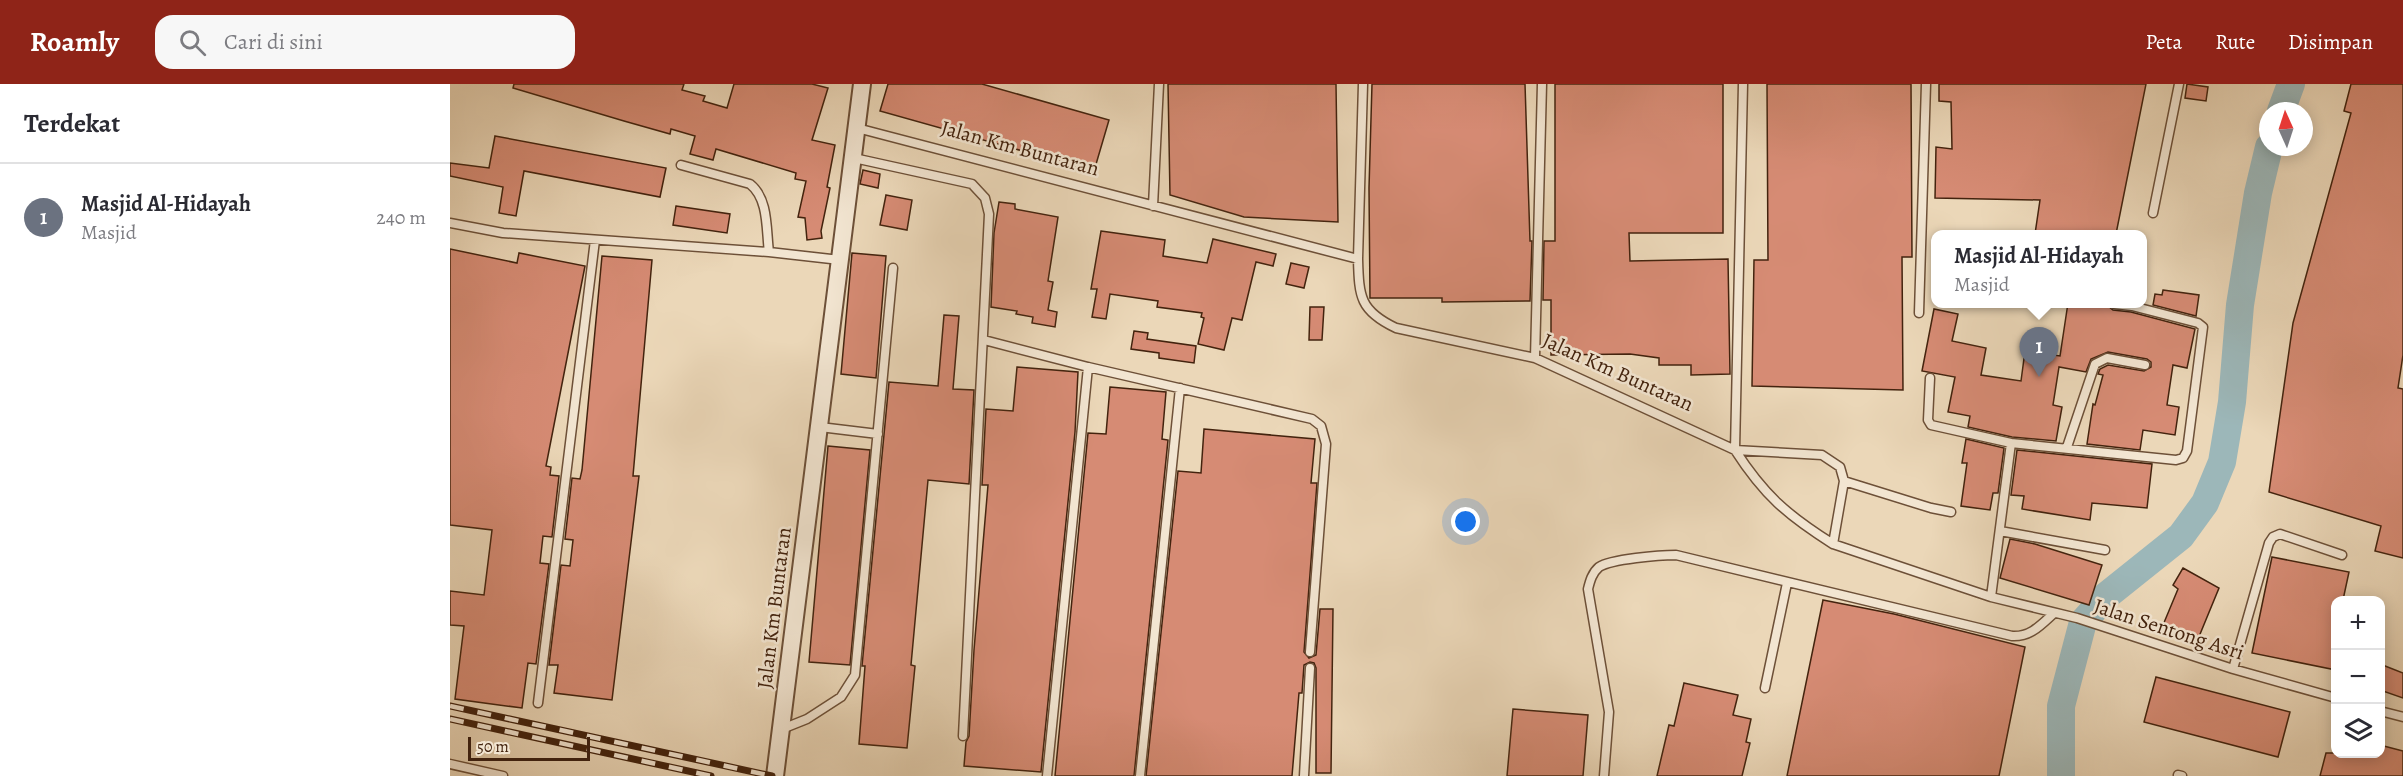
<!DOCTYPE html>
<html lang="id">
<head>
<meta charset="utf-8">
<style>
	:root { --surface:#fff; --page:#f7f7f7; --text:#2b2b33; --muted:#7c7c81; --line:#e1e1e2; --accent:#8f2418 }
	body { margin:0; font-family:Alegreya,serif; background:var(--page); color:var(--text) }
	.controls { position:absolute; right:18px; bottom:18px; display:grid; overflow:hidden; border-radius:12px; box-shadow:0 3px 15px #0003 }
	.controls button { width:54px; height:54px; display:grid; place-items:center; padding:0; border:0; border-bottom:2px solid var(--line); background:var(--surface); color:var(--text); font:30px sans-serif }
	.compass { position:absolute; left:1809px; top:18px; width:54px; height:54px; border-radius:50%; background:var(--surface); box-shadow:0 3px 15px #0003; rotate:357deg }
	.scale { position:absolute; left:18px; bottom:15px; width:122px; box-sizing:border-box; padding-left:6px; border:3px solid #43230e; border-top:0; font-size:16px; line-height:21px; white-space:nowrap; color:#43230e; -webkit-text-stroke:4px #f2e5d1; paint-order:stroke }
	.you { position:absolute; left:1016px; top:438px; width:21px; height:21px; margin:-15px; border:4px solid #fff; border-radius:50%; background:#1a73e8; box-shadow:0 0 0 9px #1a73e833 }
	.badge { display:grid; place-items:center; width:39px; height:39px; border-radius:50%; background:var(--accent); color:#fff; font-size:20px; font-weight:700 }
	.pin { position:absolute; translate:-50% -50px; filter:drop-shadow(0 2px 3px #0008) }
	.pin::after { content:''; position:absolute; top:32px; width:21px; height:18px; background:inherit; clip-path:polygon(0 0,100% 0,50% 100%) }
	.popup { position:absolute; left:1481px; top:146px; width:216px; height:78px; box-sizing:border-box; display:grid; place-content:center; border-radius:12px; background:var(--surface); filter:drop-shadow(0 2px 4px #0005); font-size:20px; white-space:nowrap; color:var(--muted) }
	.popup b { font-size:22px; color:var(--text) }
	.popup::after { content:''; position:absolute; left:50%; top:100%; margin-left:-12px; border:12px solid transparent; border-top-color:var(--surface) }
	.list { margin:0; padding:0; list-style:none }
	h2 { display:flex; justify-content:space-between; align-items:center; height:78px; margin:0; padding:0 24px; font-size:26px }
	h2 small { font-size:20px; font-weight:400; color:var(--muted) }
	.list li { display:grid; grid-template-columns:39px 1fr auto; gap:18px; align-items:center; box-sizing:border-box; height:108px; padding:0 24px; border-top:2px solid var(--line) }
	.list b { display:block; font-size:22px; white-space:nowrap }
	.list p { margin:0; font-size:20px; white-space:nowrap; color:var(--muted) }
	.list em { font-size:20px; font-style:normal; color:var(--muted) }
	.icon { flex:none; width:33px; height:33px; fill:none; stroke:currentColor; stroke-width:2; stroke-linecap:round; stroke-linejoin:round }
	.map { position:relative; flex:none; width:1953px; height:692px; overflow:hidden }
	header { display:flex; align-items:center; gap:36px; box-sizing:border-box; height:84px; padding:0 30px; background:var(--accent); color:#fff }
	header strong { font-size:28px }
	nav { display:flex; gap:33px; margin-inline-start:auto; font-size:21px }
	.search { width:420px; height:54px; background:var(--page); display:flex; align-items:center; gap:15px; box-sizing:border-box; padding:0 21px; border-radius:18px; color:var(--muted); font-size:22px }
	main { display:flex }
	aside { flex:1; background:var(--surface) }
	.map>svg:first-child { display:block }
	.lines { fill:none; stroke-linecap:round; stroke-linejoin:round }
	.river { stroke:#9cb7b9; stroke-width:28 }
	.building { fill:#d68b74; stroke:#43230e; stroke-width:1.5 }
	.service-casing { stroke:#6d5038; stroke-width:11 }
	.minor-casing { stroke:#6d5038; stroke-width:20 }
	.service { stroke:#f2e5d1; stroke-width:8 }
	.minor { stroke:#f2e5d1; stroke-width:16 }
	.rail-casing { stroke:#43230e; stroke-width:7 }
	.rail { stroke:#f2e5d1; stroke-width:4.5; stroke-dasharray:14; stroke-linecap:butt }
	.labels { text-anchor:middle; stroke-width:5; stroke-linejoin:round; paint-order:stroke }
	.street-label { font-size:21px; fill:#43230e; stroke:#f2e5d1 }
</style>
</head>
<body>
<header>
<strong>Roamly</strong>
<div class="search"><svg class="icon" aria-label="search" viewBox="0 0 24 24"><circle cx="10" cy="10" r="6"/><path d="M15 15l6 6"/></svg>Cari di sini</div>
<nav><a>Peta</a><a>Rute</a><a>Disimpan</a></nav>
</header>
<main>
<aside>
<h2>Terdekat<small></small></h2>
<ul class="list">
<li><span class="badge" style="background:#6b7280">1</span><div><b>Masjid Al-Hidayah</b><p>Masjid</p></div><em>240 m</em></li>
</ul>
</aside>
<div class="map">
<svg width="1953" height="692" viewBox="0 0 1953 692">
	<rect width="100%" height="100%" fill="#ebd7b8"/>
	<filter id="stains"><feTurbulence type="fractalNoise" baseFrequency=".00333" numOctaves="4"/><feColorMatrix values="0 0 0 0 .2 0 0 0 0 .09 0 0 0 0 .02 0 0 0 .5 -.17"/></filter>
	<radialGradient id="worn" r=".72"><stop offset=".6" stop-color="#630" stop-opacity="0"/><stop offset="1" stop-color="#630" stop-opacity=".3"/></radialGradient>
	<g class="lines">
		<path class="river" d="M1831,27L1841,0
			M1611,692V622L1633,538L1656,512L1731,452L1755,419L1772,378L1782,318L1790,221L1808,109L1819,63"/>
	</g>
	<path class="building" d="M64,0H234L232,6L255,12L253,17L277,24L284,0H362L378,4L362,56L385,61L377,103L380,104L371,147L372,154L357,156L355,134L348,133L356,97L345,95L346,89L266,65L263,76L240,70L245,52L221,45L220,50L174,37L63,4Z
		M438,0H532L659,36L644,87L430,27Z
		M718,0H886L888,138L794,133L720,111Z
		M922,0H1075L1080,157H1082L1080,217L992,218V214H920L919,104Z
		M1105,0H1273V149H1179L1180,177L1278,175L1280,290L1241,291V281H1209V274L1180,270L1101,271V216H1093L1094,157H1105Z
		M1317,0H1461L1462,173H1452L1453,306L1302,302L1304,176H1318Z
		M1489,0H1696L1666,150H1585L1590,116L1485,114L1486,63L1502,65L1501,18L1489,17Z
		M1737,0L1758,3L1756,17L1735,14Z
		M1901,0H1953V271L1948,304L1953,305V474L1925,467L1931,442L1819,408L1843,239L1901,29L1894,27Z
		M45,52L216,84L210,113L74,87L66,132L49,129L53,103L0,92V79L39,84Z
		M413,86L430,90L428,104L410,100Z
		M436,111L462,116L457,146L430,141Z
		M549,118L565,120V125L608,133L598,197L603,198L598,226L607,228L605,243L582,239L583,233L566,230L567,227L541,223L544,149Z
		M226,122L280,130L277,149L223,141Z
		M651,147L715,156L713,172L757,179L763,155L826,170L823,182L806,178L792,236L782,234L774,266L748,260L754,234L751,233L752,229L707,223L708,217L660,210L656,235L642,233L647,205H641Z
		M0,165L67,179L69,169L135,182L96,382L101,383L100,391L109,392L102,453L93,452L90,479L99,480L86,580L78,579L72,624L5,615L14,542L0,541V507L34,511L42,446L0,441Z
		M402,169L436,172L426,294L391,290Z
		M152,172L202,176L183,392H189L162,616L104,609L108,581H99L111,481L120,482L123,456L115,455L122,394L130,395L132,386Z
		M841,179L859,183L854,204L836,200Z
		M1713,206L1749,211L1746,232L1703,221L1705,210L1712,211Z
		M1618,219L1658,222L1663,226L1681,228L1745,245L1737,284L1723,281L1717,321L1729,323L1725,351L1693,346L1690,366L1637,360L1643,320L1645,321L1653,291L1648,290L1650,285L1658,281L1694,287L1701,283V278L1697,275L1658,268L1641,275L1636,288L1609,283L1603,321L1612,323L1606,357L1562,353L1518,343L1520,332L1498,328L1505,293L1472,287L1484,225L1508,230L1502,257L1536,264L1531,291L1571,297L1575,267L1610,272Z
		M860,223H874L872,256H859Z
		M494,231L509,232L503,305L524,306L519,400L478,396L461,581L465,582L457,664L409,660L415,582H412L439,298L488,302Z
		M684,247L698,249L697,255L746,262L744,279L709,274V269L681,265Z
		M567,283L628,288L625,348L591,688L514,682L516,658L519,652L524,566L538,401H532L536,325L563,327Z
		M660,303L716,308L712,355L718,356L684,692H605L638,349L656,350Z
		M754,345L865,355L861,399H867L854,568L859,574L866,571L870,525H883L881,689H866V584L864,579L860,578L854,581L852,609H849L842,692H696L728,387L751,389Z
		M1516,355L1554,364L1548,409H1543L1540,426L1511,422L1517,379H1512Z
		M378,362L420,366L400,581L359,578Z
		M1567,366L1702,380L1697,424L1642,419L1640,436L1572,425L1574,412L1561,411Z
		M1560,455L1585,460L1652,481L1639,521L1550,494Z
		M1822,473L1899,488L1893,516H1886V586L1802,569Z
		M1733,484L1769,504L1748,555L1713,541L1728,505L1723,501Z
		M1373,516L1444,530L1575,563L1549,692H1337Z
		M1930,580L1953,589V614L1930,606Z
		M1706,593L1840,628L1828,673L1694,638Z
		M1234,599L1288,611L1283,631L1301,635L1296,658L1300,659L1292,692H1207L1219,641L1224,642Z
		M1063,625L1138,631L1133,692H1057Z
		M1930,661L1953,667V692H1870L1876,669H1930Z"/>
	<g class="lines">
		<defs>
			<path id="service" d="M1293,0L1285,366L1372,371L1390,383L1394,397L1383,460L1541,513L1627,534L1783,585L1886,614
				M407,44L908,175C909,213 910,227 946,244L1085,274L1285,366C1314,411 1337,431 1383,460
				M404,74L522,100L535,114L539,130L513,652
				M231,81L300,100C319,115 316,146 319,168
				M703,122L709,0
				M1703,129L1729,0
				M0,139L53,149L319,168L390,176
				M908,175L913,0
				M1469,229L1476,0
				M534,256L638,283L862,335L871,342L876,360L860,568
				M1085,274L1092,0
				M1480,294L1478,336L1481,341L1561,359L1541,513
				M370,343L428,350
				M1561,359L1726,376L1733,374L1737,367L1753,243L1748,239L1682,222L1664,220
				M1617,363L1645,280L1657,274L1695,281
				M1394,397L1481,424L1501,428
				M1550,447L1655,466
				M1783,585L1819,459L1823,453L1830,450L1892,471
				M1315,604L1337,499
				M88,619L145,156
				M1930,627L1953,633
				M332,645L357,635L391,613L405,591L443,184
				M0,680L53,692
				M1728,691L1732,692
				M597,692L638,283
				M690,692L730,304
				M854,692L860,584
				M1154,692L1159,628L1138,505C1140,497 1142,489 1149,483C1161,475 1210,471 1226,471L1562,552C1580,553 1590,542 1603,530"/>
			<path id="minor" d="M325,692L412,0"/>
		</defs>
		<use href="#service" class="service-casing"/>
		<use href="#minor" class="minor-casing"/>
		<use href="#service" class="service"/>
		<use href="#minor" class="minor"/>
		<defs>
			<path id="rail" d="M0,622L322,692
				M0,635L261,692"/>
		</defs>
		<use href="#rail" class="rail-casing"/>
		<use href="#rail" class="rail"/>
	</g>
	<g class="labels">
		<g class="street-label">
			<text transform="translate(570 64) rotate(15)" y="7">Jalan Km Buntaran</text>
			<text transform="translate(1168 288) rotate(24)" y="7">Jalan Km Buntaran</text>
			<text transform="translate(324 524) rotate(-83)" y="7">Jalan Km Buntaran</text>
			<text transform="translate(1719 545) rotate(18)" y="7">Jalan Sentong Asri</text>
		</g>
	</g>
	<rect width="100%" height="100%" filter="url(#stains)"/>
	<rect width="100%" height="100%" fill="url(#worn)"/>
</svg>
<div class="controls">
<button>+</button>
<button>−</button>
<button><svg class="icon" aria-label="layers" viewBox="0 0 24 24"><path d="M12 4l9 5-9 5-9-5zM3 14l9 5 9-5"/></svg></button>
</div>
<svg class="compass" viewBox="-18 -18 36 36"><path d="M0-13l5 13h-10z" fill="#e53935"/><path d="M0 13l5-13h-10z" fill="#7c7c81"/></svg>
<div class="scale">50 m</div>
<div class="you"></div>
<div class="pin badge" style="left:1589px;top:293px;background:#6b7280">1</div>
<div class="popup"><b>Masjid Al-Hidayah</b>Masjid</div>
</div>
</main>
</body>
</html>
